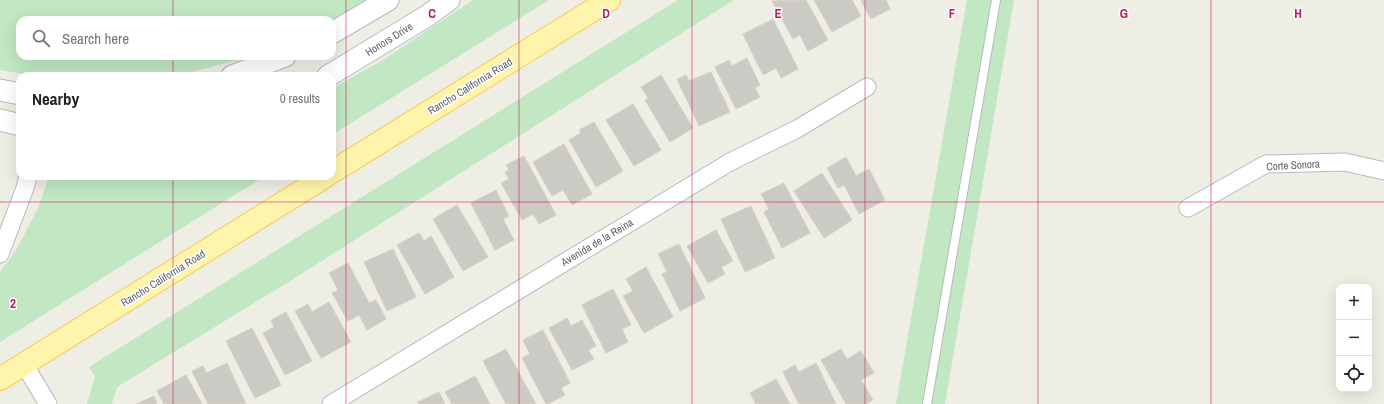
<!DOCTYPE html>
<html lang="en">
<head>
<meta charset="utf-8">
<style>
	:root { --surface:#fff; --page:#f6f6f6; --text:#222; --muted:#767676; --line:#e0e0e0 }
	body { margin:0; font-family:"Archivo Narrow",sans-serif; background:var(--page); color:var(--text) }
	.controls { position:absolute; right:12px; bottom:12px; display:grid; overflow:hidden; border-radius:8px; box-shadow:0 4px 16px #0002 }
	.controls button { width:36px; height:36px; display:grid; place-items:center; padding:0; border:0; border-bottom:1px solid var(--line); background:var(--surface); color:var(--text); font:20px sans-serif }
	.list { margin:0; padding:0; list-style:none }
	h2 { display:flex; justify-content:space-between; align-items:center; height:52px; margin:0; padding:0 16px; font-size:17px }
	h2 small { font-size:13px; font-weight:400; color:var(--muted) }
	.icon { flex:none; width:22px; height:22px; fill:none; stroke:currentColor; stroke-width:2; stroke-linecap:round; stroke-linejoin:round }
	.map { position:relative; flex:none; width:1384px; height:404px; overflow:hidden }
	.search { position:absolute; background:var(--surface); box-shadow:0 4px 16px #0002; left:16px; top:16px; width:320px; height:44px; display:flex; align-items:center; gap:10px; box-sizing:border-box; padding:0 14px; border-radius:12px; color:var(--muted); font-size:15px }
	.panel { position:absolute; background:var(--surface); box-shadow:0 4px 16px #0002; left:16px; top:72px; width:320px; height:108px; border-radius:12px }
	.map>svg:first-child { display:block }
	.green { fill:#c1e7c3 }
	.building { fill:#cccac4; stroke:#d4d0c3 }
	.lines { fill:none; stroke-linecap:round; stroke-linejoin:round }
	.service-casing { stroke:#b7babf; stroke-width:10 }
	.minor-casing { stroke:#b7babf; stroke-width:19 }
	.tertiary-casing { stroke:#b7babf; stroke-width:23 }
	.primary-casing { stroke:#f4ce59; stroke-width:24 }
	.service { stroke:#fff; stroke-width:8 }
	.minor { stroke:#fff; stroke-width:17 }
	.tertiary { stroke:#fff; stroke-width:21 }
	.primary { stroke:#fff4ab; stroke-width:22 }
	.grid { fill:none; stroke:#c2185b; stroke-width:1; stroke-opacity:0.55 }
	.labels { text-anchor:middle; stroke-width:3; stroke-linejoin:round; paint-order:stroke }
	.street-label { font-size:11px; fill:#5d6066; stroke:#fff }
	.grid-label { font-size:13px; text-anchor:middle; font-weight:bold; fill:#c2185b; stroke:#fff; stroke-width:3; stroke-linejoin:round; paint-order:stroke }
</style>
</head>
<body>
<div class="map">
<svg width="1384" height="404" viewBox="0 0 1384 404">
	<rect width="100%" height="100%" fill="#efeee5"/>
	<path class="green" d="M0,0H366L332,20H20V56H254L176,76H35L0,70Z
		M473,0H549L332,135V88L380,62Z
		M678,0H734L290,281L117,387L112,404H87L95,376L89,367Z
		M967,0H1014L945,404H896Z
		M49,176H265L0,342V272L16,250L38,208Z"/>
	<path class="building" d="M806,0L828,40L808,51L800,35L793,39L772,1Z
		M814,0H852L861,16L832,32Z
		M861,0H886L890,9L871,19Z
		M773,19L798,69L781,78L776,68L763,75L743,34Z
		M747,58L760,85L755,88L760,97L736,109L715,67L729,60L732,66Z
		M711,72L730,112L699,126L677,79L686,75L689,81Z
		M661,75L693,128L670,142L645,100L648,98L641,87Z
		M633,104L661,150L634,166L606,120Z
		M594,122L623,171L596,187L569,140L581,133L579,130Z
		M564,144L592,194L572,205L563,190L552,196L533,162Z
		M524,156L556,215L539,224L533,214L522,220L501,183L509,179L505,172L509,170L506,165Z
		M846,157L856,176L869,169L885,200L859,214L844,185L838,188L827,168Z
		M822,173L852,220L824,238L794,191Z
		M784,183L810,233L782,248L764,212L769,209L761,194Z
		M496,190L509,216L503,219L514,240L495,250L471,203Z
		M457,205L488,257L463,271L433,219Z
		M751,206L775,258L745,272L721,219Z
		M716,230L733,261L721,267L725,274L708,283L687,246Z
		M419,233L424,241L431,236L454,277L425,294L397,245Z
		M679,244L705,298L680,311L662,274L667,272L658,254Z
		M393,249L416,297L387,311L364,262Z
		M348,263L369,303L376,300L386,319L367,330L359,315L348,321L332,293L338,290L329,273Z
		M646,267L673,317L644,333L623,296L633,291L626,279Z
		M613,289L631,325L622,329L628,342L606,353L582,305Z
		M329,302L351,342L321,358L295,311L308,304L312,312Z
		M286,312L312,361L285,375L263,333L274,327L271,320Z
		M567,318L571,326L582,320L596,346L588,350L594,359L572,370L549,328Z
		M252,328L281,385L255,398L226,341Z
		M543,330L570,383L561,388L565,395L548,404H546L522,358L530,354L523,340Z
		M506,349L536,404H506L483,361Z
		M841,349L847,359L861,351L874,373L861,380L873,400L866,404H846L821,360Z
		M227,363L246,404H208L192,371L203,366L206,373Z
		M816,363L836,404H799L783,372L795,365L799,372Z
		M186,375L202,404H164L157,391Z
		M475,376L490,404H452L445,392Z
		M776,379L790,404H756L750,393Z
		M439,392L445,404H419L418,402Z
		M154,396L157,404H136Z"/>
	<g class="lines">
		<defs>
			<path id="service" d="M927,404L996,0"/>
			<path id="minor" d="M1188,208L1266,164L1345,162L1384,171
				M0,254L25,188L28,176
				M24,364L48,404
				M331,404L730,162L797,129L867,87"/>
			<path id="tertiary" d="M332,33L388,0
				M232,76L285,56
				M328,76L427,16L449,0
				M0,90L20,94
				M0,120L20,125"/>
			<path id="primary" d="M332,172L609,0
				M0,379L326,176"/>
		</defs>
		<use href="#service" class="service-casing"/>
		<use href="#minor" class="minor-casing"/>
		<use href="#tertiary" class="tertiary-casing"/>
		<use href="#primary" class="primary-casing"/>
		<use href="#service" class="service"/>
		<use href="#minor" class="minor"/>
		<use href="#tertiary" class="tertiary"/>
		<use href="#primary" class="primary"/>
	</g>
	<path class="grid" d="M173,0V20M346,0V404M519,0V404M692,0V404M865,0V404M1038,0V404M1211,0V404M173,56V76M173,176V404M0,202H1384"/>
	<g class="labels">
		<g class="street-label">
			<text transform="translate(389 39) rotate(-32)" y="4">Honors Drive</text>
			<text transform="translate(470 86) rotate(-32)" y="4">Rancho California Road</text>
			<text transform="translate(1293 165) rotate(-3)" y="4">Corte Sonora</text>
			<text transform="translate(597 242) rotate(-31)" y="4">Avenida de la Reina</text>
			<text transform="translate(163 278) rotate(-32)" y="4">Rancho California Road</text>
		</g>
	</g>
	<g class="grid-label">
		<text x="432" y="18">C</text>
		<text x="606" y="18">D</text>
		<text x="778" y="18">E</text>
		<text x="952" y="18">F</text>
		<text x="1124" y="18">G</text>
		<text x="1298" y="18">H</text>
		<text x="13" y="308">2</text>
	</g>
</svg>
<div class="controls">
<button>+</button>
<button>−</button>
<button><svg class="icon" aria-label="locate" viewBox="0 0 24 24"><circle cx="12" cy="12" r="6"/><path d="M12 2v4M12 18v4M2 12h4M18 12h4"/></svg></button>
</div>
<div class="search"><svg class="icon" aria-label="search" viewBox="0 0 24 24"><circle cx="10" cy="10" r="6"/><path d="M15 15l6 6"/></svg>Search here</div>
<section class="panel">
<h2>Nearby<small>0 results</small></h2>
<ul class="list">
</ul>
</section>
</div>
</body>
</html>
